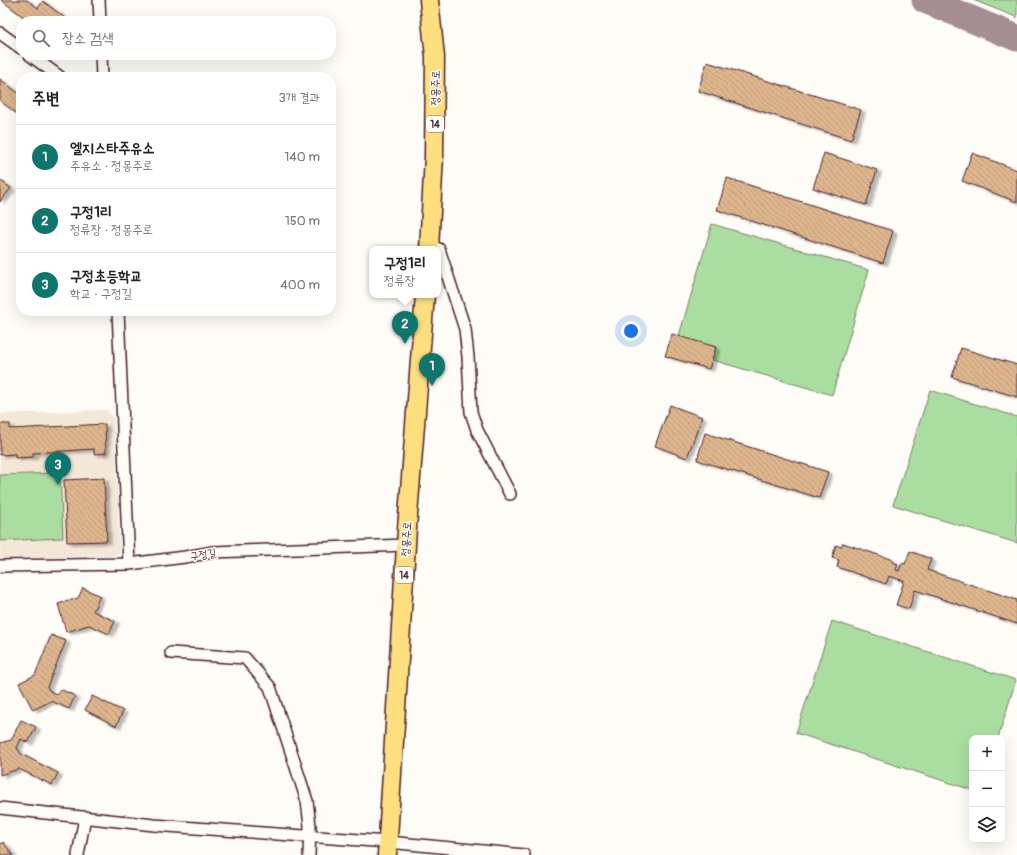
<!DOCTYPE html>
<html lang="ko">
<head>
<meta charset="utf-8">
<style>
	:root { --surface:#fff; --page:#f2f2f2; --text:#222; --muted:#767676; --line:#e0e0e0; --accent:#0f766e }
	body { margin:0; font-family:Pangolin,"Poor Story",sans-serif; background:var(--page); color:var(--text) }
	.controls { position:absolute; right:12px; bottom:12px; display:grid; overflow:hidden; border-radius:8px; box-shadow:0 4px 16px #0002 }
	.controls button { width:36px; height:36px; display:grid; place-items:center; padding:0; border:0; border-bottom:1px solid var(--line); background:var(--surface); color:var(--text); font:20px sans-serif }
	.you { position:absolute; left:631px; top:331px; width:14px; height:14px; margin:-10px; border:3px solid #fff; border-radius:50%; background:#1a73e8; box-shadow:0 0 0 6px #1a73e833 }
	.badge { display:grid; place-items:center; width:26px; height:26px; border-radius:50%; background:var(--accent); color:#fff; font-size:13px; font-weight:700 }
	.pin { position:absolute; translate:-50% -33px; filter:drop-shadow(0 1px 2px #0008) }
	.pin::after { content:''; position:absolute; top:21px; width:14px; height:12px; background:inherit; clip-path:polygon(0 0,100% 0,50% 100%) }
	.popup { position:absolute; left:369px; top:246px; width:72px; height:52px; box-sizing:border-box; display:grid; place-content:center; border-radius:8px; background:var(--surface); filter:drop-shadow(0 1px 3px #0005); font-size:13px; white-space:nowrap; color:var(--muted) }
	.popup b { font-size:15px; color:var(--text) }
	.popup::after { content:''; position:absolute; left:50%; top:100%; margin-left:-8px; border:8px solid transparent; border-top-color:var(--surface) }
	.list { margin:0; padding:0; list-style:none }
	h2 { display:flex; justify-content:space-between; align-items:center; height:52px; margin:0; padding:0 16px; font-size:17px }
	h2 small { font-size:13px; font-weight:400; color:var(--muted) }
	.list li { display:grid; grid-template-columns:26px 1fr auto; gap:12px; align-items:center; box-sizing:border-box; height:64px; padding:0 16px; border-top:1px solid var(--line) }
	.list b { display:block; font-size:15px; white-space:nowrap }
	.list p { margin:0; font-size:13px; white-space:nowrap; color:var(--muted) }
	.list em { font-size:13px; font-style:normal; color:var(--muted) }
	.icon { flex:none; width:22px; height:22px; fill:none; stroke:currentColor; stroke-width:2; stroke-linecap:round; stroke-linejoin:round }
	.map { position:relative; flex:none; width:1017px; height:855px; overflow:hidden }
	.search { position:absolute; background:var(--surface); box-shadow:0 4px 16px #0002; left:16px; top:16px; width:320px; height:44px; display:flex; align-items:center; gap:10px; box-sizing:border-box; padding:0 14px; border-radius:16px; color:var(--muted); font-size:15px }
	.panel { position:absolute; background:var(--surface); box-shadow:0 4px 16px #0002; left:16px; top:72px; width:320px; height:244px; border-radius:16px }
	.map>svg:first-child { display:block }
	.built { fill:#f3e7d8 }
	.green { fill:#aadea0; stroke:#7a7e66 }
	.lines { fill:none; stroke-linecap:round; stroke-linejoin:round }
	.taxiway { stroke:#a48e91; stroke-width:27 }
	.building { fill:url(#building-back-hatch); stroke:#4a1f2b; filter:url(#shadow) }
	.street-casing { stroke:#4a1f2b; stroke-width:14 }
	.primary-casing { stroke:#4a1f2b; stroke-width:21 }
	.street { stroke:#fdfcf7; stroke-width:11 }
	.primary { stroke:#fddf80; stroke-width:18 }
	.labels { text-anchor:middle; stroke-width:3; stroke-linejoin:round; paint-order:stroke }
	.shield { fill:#fdfcf7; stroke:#806168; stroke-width:1 }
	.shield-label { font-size:10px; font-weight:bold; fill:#4a1f2b }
	.street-label { font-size:11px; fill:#4a1f2b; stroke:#fdfcf7 }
</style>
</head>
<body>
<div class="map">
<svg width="1017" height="855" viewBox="0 0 1017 855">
	<defs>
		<pattern id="building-back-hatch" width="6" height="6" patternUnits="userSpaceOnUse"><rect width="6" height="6" fill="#ddb68e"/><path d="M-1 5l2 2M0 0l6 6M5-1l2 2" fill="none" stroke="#bf9c7b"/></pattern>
		<filter id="shadow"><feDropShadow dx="4.5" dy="2.5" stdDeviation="1" flood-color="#0004"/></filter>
	</defs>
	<rect width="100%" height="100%" fill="#fdfcf7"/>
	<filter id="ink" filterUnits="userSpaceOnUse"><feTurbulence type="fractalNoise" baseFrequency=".025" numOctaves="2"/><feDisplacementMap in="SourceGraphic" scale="8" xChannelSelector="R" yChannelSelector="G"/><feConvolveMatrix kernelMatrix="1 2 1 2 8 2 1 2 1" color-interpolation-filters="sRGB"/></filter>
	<g filter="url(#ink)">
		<path class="built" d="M107,410L114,419L120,552L113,556L0,559V414Z"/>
		<path class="green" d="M973,0H1017V18L1016,17Z
			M712,224L869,270L832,395L675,349Z
			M930,390L1017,417V543L893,505Z
			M60,473L63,538L0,541V475Z
			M832,621L1016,680L998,738H972V790L796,733Z"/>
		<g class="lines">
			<path class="taxiway" d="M925,0L1017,38"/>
		</g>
		<path class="building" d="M1,0H27L38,8L43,1L69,21H42L37,17L34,21H29Z
			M707,62L861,110L851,140L698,91Z
			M0,79L21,95V117L0,101Z
			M824,153L877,170L866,205L813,188Z
			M972,153L1017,170V202L962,181Z
			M727,178L893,231L883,263L717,210Z
			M0,180L11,188L0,202Z
			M672,334L716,347L709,369L665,356Z
			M961,348L1017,365V397L952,377Z
			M670,405L702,417L687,458L655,446Z
			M0,424H10V429L105,424L106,453L94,454V449L33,453V457L15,458V454L0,455Z
			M705,433L828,472L819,498L697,460Z
			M104,478L107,541L67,542L64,480Z
			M843,543L893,560L892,562L898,564L896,570L899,571L902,563L905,564L910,551L931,559L927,570L1017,600V624L915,590L909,609L896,605L904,581L889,576L886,584L837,567L839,560L832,558L836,545L841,547Z
			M83,588L100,596L93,611L115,621L109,634L89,625L66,632L58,604L78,598Z
			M51,635L66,641L47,687L50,691L57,695L60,689L75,696L69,709L51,701L33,710L19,683L35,675Z
			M92,696L123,711L116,726L85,710Z
			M21,720L36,727L28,743L21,739L17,748L21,754L58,773L52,785L19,769L0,775V743L11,740Z
			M3,842L13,855H0V844Z"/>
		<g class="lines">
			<defs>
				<path id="street" d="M99,0L100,21
					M0,33L21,48
					M30,55L60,77
					M101,55L102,77
					M429,246L439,249L465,329L468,357L471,412L477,430L510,494
					M118,311L129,564
					M0,566L129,564L185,557L213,552L406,545
					M171,653L245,658L270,687L307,801L310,826L309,855
					M0,808L154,825L388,842L524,855
					M78,855L85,817"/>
				<path id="primary" d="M429,249L434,156L435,57L429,0
					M387,855L407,529L425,295"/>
			</defs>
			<use href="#street" class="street-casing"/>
			<use href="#primary" class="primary-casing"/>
			<use href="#street" class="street"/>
			<use href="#primary" class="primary"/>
		</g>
	</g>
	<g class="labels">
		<g class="shield">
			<rect x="426" y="116" width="18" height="16" rx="3"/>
			<rect x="395" y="567" width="18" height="16" rx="3"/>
		</g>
		<g class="shield-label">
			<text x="435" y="128">14</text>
			<text x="404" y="579">14</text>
		</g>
		<g class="street-label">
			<text transform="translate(435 88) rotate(-89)" y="4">정몽주로</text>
			<text transform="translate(406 539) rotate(-86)" y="4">정몽주로</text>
			<text transform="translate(203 554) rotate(-9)" y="4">구정길</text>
		</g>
	</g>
</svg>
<div class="controls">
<button>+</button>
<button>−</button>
<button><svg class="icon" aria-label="layers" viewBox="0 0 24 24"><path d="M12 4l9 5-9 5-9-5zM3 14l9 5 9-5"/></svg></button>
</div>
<div class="you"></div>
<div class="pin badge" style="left:432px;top:386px">1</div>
<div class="pin badge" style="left:405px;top:344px">2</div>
<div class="popup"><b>구정1리</b>정류장</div>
<div class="pin badge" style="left:58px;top:485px">3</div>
<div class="search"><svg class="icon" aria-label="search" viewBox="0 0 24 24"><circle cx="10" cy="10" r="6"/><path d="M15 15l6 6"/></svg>장소 검색</div>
<section class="panel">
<h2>주변<small>3개 결과</small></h2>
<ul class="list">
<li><span class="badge">1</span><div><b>엘지스타주유소</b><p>주유소 · 정몽주로</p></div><em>140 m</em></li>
<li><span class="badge">2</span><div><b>구정1리</b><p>정류장 · 정몽주로</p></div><em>150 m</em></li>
<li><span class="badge">3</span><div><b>구정초등학교</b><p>학교 · 구정길</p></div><em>400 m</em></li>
</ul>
</section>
</div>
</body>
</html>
